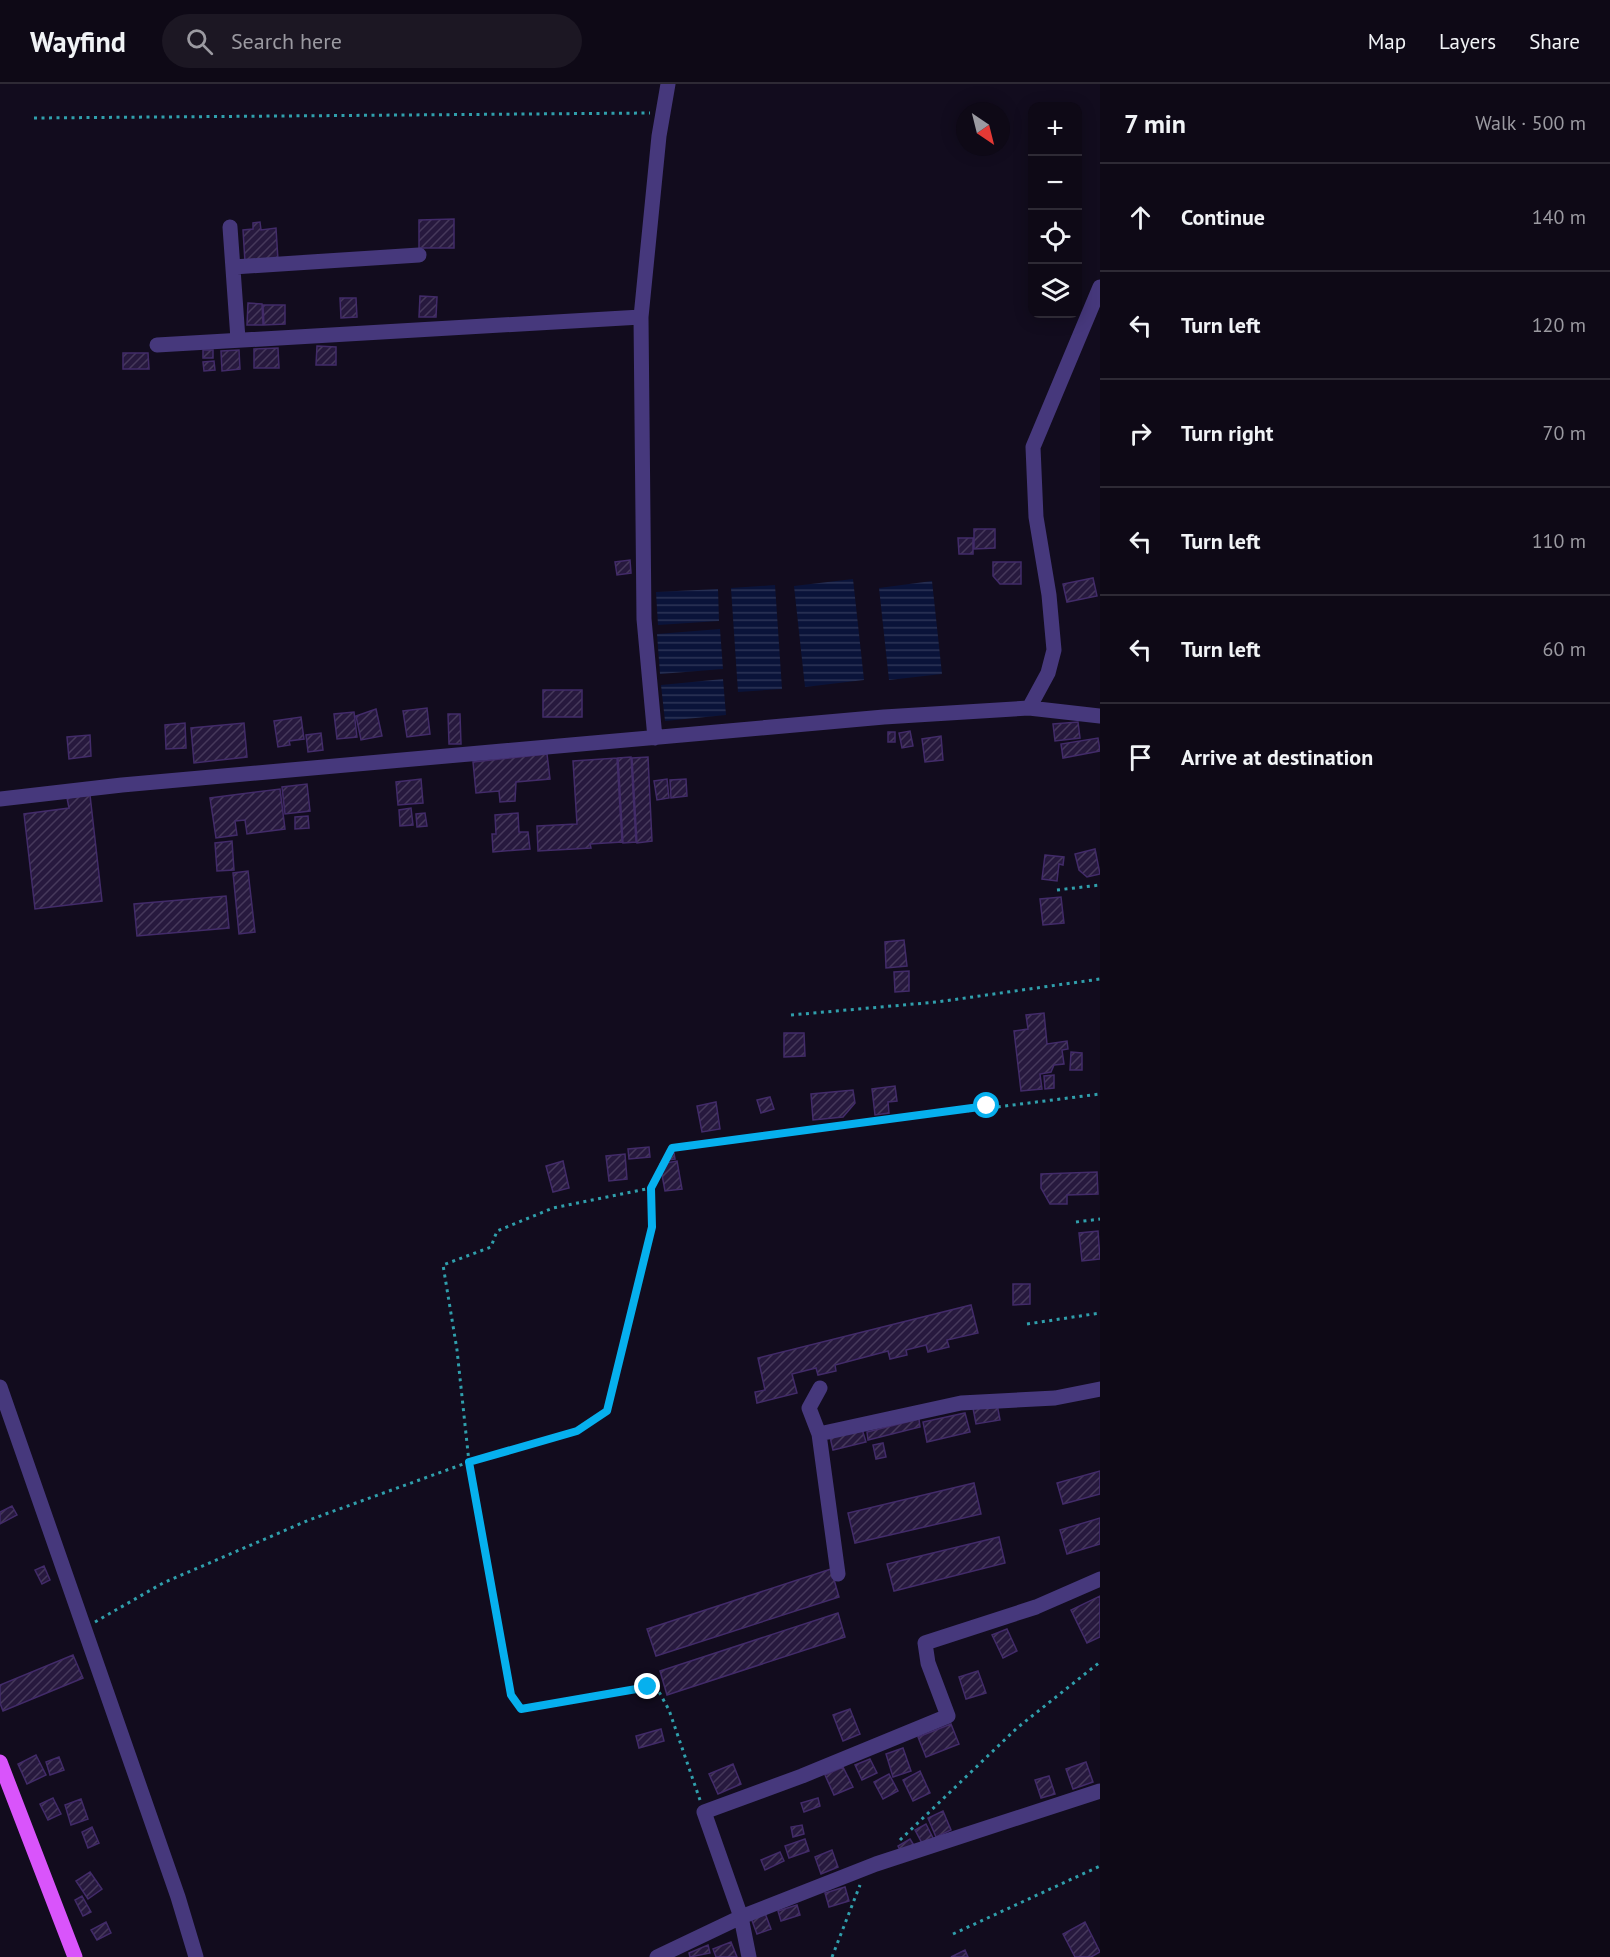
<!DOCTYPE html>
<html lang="en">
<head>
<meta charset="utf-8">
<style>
	:root { --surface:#0e0916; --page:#1c1723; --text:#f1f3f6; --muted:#9b9aa1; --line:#2e2a35 }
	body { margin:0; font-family:"PT Sans",sans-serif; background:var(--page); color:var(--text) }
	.controls { position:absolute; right:18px; top:18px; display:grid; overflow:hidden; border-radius:12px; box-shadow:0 3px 15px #0003 }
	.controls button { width:54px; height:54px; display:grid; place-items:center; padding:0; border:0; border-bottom:2px solid var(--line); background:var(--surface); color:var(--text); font:30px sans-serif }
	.compass { position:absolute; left:956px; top:18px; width:54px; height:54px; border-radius:50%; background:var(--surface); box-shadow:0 3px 15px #0003; rotate:145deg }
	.stop { position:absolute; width:18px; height:18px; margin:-14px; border:4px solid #06b0ee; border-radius:50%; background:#fff }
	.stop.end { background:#06b0ee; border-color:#fff; box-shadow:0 2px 6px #0008 }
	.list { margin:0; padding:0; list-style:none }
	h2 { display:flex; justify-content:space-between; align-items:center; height:78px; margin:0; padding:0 24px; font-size:26px }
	h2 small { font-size:20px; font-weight:400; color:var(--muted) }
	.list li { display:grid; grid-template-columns:39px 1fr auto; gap:18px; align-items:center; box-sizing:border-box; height:108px; padding:0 24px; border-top:2px solid var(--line) }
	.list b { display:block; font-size:22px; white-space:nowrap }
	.list em { font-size:20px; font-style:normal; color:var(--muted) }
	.icon { flex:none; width:33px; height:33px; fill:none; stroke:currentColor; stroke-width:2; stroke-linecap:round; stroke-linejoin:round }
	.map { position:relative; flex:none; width:1100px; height:1873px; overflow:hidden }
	header { display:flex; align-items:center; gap:36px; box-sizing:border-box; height:84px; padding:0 30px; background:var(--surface); border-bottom:2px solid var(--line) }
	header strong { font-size:28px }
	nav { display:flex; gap:33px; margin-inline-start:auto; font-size:21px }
	.search { width:420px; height:54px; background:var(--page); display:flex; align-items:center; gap:15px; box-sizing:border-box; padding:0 21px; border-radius:33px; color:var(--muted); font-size:22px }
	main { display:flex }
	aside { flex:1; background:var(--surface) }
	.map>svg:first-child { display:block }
	.water { fill:url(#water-rules) }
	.building { fill:url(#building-hatch); stroke:#422b69; stroke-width:1.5 }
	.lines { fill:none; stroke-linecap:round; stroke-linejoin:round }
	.path { stroke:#309fac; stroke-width:3; stroke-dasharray:3 4.5; stroke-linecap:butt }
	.minor { stroke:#46387c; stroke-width:15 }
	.major { stroke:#d954fb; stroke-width:15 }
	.route { stroke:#06b0ee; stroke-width:8 }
</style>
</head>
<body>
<header>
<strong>Wayfind</strong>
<div class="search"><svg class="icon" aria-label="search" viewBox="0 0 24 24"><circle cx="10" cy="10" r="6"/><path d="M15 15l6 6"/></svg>Search here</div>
<nav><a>Map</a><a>Layers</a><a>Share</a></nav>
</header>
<main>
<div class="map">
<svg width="1100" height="1873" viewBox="0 0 1100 1873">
	<defs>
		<pattern id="water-rules" width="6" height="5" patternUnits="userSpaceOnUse" patternTransform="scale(1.5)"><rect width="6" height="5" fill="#0a1339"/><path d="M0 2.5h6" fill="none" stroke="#2d3457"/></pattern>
		<pattern id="building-hatch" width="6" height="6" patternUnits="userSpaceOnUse" patternTransform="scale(1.5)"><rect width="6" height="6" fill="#27193e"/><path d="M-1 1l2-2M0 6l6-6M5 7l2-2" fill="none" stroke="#46395b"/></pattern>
	</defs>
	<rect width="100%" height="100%" fill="#120c1e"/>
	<path class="water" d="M853,495L864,596L805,603L794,502Z
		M932,497L942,590L889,596L879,504Z
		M775,501L782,605L738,608L731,504Z
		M718,505L719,537L658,541L656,508Z
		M720,545L723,585L660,590L657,550Z
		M723,595L726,631L665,637L661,601Z"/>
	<path class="building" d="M454,135V164H419V136Z
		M260,138L261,146L276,144L278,176L245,178L243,146L253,145V139Z
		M420,212L437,213L436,233H419Z
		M340,214H356L357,233L341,234Z
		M248,219L262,220L263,241H247Z
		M263,221H285V240L264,241Z
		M317,262L336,263V281H316Z
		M278,264L279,284H254V265Z
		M203,266H213V274H203Z
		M239,266L240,285L222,287L221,267Z
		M123,269H148L149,285H123Z
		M214,277L215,286L204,287L203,278Z
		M974,445H995V464L974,465Z
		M958,454H973V470H959Z
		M630,476L631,489L617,491L615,478Z
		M993,478H1021V500H1000L993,492Z
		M1093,494L1097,512L1067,518L1063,500Z
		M543,606H582V633H543Z
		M427,624L430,650L407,653L403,627Z
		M376,625L382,652L361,656L356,632Z
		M354,628L357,653L337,655L334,630Z
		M448,630H460L461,660H449Z
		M301,633L304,655L289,657L290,661L278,663L274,637Z
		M1078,638L1080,654L1055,657L1053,640Z
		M185,639L186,664L166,665L165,641Z
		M244,639L247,673L194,679L191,644Z
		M910,647L913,662L902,664L899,649Z
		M888,648H895V658H888Z
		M321,649L323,666L308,668L306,651Z
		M90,651L91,672L69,675L67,653Z
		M941,652L943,676L925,678L922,655Z
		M1098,654L1100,667L1063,674L1061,660Z
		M547,670L550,695L516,698L515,717L500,718L499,707L476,709L473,678Z
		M631,673L636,758L623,759L618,674Z
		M648,673L652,757L637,759L632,674Z
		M617,674L622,758L590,760L591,764L538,767L537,742L577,740L573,677Z
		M421,695L423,719L398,721L396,698Z
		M667,695L669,714L657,716L654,697Z
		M686,695L687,712L671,714L670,696Z
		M307,700L310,727L285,730L282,703Z
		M280,705L285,745L247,750L245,736L235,737L237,751L216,754L210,714Z
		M90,711L102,817L35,825L24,730L69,724L67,714Z
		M411,724L413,741L400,742L399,726Z
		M425,729L427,742L417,743L416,730Z
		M518,729L519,748H528L530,765L493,768L492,750H496L495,731Z
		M308,732L309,744L295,745V733Z
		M232,757L234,786L217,787L215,759Z
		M1095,765L1100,790L1087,793L1079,786L1075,770Z
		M1045,771L1064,773L1063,781L1059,780L1057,797L1042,795Z
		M248,787L255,848L239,850L233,789Z
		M226,812L229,844L137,852L134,820Z
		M1061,813L1064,839L1043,841L1040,815Z
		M904,856L907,882L886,884L885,858Z
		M909,887V907L895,908L894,888Z
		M1044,929L1047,960L1067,957L1068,965L1062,966L1064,980L1054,981L1051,988L1040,990L1042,1005L1021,1007L1014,947L1028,945L1026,931Z
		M784,949H804L805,972L784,973Z
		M1071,968L1082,969V986H1070Z
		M1054,991V1004L1045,1005L1044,992Z
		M895,1002L897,1017L888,1018L889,1029L875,1031L872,1005Z
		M853,1006L855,1019L843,1033L813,1036L811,1010Z
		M770,1013L774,1025L761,1029L757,1016Z
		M716,1018L720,1045L702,1048L697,1022Z
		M649,1063L650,1073L629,1075L628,1065Z
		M674,1069L675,1075L667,1076V1070Z
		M625,1070L627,1095L609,1097L606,1072Z
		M563,1077L569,1104L553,1108L546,1082Z
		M677,1077L682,1105L665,1107L660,1080Z
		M1097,1088L1098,1110L1067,1111V1120H1050L1041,1104V1090Z
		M1098,1147L1100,1175L1082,1177L1079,1149Z
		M1013,1200H1030V1220L1013,1221Z
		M971,1221L978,1249L947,1256L949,1263L928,1268L926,1261L906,1266L907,1271L890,1275L888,1267L835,1281L836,1287L818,1291L816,1284L792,1290L797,1309L757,1319L755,1308L765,1306L758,1274Z
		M997,1320L1000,1336L976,1340L973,1324Z
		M965,1329L970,1348L927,1358L923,1338Z
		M919,1335L920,1343L868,1356L867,1348Z
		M862,1345L866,1358L833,1366L830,1353Z
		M883,1359L886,1373L876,1375L873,1361Z
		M1100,1387V1410L1063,1420L1057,1399Z
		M974,1399L981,1430L855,1459L848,1429Z
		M12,1422L17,1431L0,1440V1428Z
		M1100,1434V1460L1067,1470L1060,1446Z
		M999,1453L1005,1479L894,1507L887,1480Z
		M44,1482L50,1496L42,1500L35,1486Z
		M831,1485L839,1513L656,1572L647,1545Z
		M1100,1512V1553L1087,1559L1071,1526Z
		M838,1529L845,1553L667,1611L660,1587Z
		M1007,1545L1017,1567L1003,1574L992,1551Z
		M73,1571L83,1594L3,1627L0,1619V1601Z
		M978,1587L986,1609L966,1615L959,1593Z
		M850,1625L860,1650L843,1657L833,1631Z
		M951,1640L959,1660L926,1673L918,1653Z
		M661,1645L664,1657L639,1664L636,1652Z
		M903,1664L911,1687L893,1693L886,1670Z
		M36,1671L46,1691L27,1700L18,1680Z
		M59,1673L64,1686L50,1691L46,1678Z
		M870,1675L877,1689L862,1696L855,1681Z
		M1086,1678L1093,1698L1073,1705L1066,1685Z
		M733,1680L741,1700L718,1710L709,1690Z
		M843,1683L853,1703L834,1711L825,1691Z
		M920,1687L930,1709L913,1717L903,1696Z
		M889,1690L898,1707L883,1715L874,1698Z
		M1049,1692L1055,1710L1041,1714L1035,1696Z
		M53,1714L61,1730L48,1736L40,1720Z
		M818,1714L820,1722L804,1728L801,1719Z
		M81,1715L88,1735L71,1741L65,1721Z
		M943,1727L951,1746L936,1753L928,1734Z
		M926,1740L934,1756L923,1761L915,1746Z
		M802,1741L804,1750L793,1753L791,1743Z
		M92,1743L99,1759L88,1764L82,1748Z
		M805,1755L809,1767L789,1774L785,1762Z
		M910,1755L915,1763L902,1770L898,1762Z
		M832,1766L838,1783L821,1790L815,1773Z
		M780,1768L784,1777L765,1786L761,1776Z
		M90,1788L102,1805L88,1815L76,1797Z
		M845,1803L849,1817L829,1823L825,1809Z
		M82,1812L91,1828L83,1832L75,1816Z
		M797,1821L800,1831L781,1837L778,1827Z
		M765,1829L771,1845L757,1850L751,1834Z
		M106,1838L111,1849L97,1856L91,1846Z
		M1085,1838L1100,1868L1091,1873H1075L1063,1850Z
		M731,1858L737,1873H716L713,1865Z
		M708,1861L710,1869L690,1873L689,1869Z
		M965,1866L968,1873H951Z"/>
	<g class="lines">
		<path class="path" d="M34,34L650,29
			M1057,806L1100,801
			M791,931L937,918L1100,895
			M1076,1138L1100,1135
			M1027,1240L1100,1229
			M95,1538L163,1499L309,1436L469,1378L577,1347L607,1327L652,1143L651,1104
			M700,1716L669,1626L658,1606L648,1603L521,1625L511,1611L469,1378L457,1266L443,1181L491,1163L497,1147L553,1124L651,1104L672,1064L1100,1010
			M900,1756L1017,1644L1100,1578
			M953,1850L1100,1782
			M832,1873L860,1801"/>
		<path class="minor" d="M230,143L238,255
			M233,183L419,171
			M157,261L641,233
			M1029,624L1048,589L1054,566L1049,511L1036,433L1033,363L1100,203
			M655,654L644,535L641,233L659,52L668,0
			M0,715L122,701L884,633L1029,624L1100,632
			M0,1303L178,1813L196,1873
			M820,1304L809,1324L819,1350L838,1490
			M819,1350L961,1319L1055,1314L1100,1305
			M657,1873L741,1833L704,1728L802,1692L948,1632L928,1579L925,1559L1036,1523L1100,1495
			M749,1873L741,1833L876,1780L1100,1707"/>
		<path class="major" d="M0,1678L75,1873"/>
	</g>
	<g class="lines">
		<path class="route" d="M648,1603L521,1625L511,1611L469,1378L577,1347L607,1327L652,1143L651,1104L672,1064L987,1022"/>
	</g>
</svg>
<div class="controls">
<button>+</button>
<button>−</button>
<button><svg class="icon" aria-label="locate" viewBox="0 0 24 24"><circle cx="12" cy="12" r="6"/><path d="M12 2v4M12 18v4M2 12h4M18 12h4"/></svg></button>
<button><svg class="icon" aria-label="layers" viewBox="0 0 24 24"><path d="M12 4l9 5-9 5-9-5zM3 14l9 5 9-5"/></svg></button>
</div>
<svg class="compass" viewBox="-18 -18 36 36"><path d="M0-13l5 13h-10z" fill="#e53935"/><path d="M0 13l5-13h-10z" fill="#9b9aa1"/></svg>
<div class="stop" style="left:987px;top:1022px"></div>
<div class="stop end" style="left:648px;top:1603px"></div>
</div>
<aside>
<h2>7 min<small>Walk · 500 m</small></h2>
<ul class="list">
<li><svg class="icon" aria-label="ahead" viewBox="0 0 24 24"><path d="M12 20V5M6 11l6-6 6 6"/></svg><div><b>Continue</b></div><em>140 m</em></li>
<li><svg class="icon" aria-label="left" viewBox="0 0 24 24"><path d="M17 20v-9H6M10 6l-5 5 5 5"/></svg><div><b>Turn left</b></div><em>120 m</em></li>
<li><svg class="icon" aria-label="right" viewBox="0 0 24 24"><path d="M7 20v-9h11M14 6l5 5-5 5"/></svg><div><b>Turn right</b></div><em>70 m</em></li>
<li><svg class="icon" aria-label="left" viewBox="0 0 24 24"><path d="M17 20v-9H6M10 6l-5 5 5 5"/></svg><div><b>Turn left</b></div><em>110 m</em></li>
<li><svg class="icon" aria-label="left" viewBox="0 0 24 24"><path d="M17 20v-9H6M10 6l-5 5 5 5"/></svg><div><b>Turn left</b></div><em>60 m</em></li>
<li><svg class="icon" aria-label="arrive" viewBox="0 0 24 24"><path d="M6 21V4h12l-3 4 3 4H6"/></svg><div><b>Arrive at destination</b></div></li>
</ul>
</aside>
</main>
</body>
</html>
